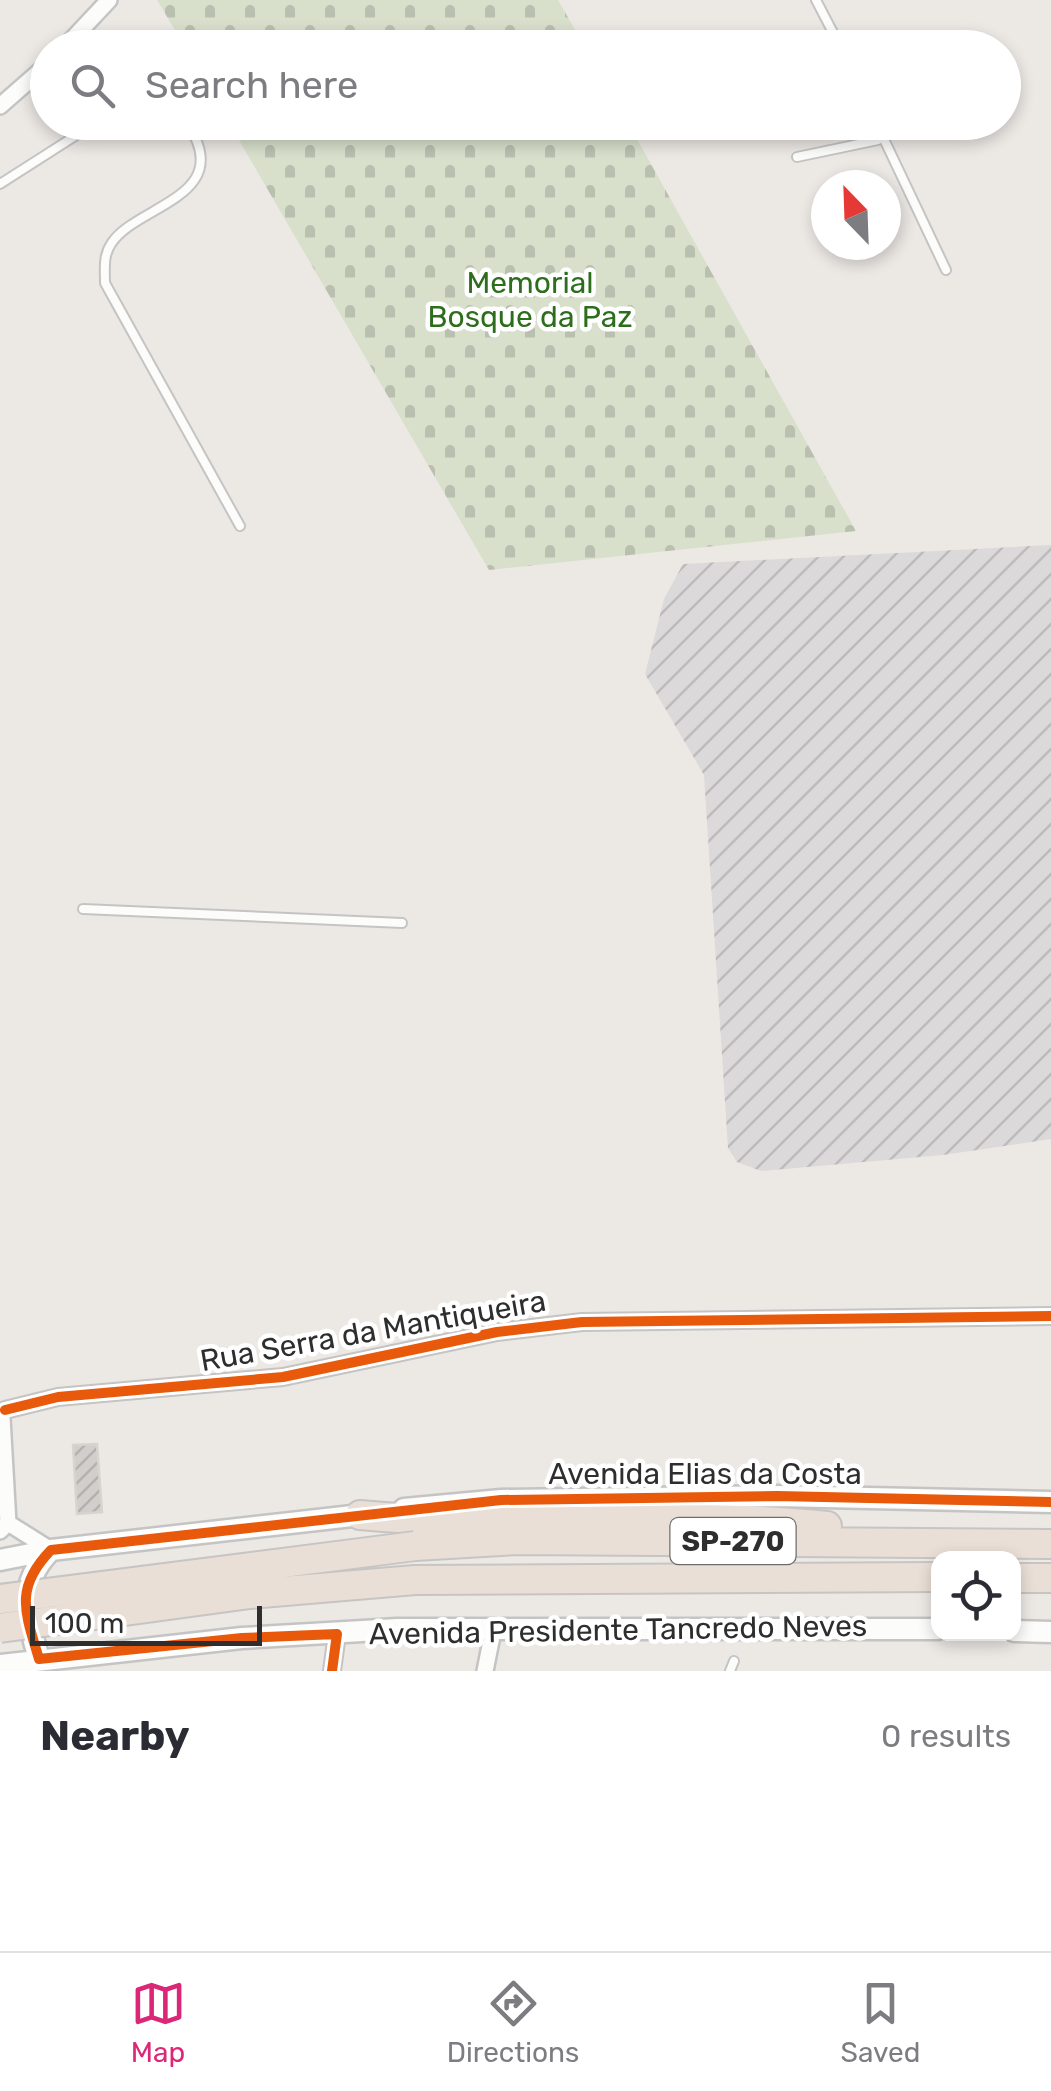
<!DOCTYPE html>
<html lang="en">
<head>
<meta charset="utf-8">
<style>
	:root { --surface:#fff; --page:#f2f2f3; --text:#2b2b33; --muted:#7c7c81; --line:#e1e1e2; --accent:#db2777 }
	body { margin:0; font-family:Rubik,sans-serif; background:var(--page); color:var(--text) }
	.controls { position:absolute; right:30px; bottom:30px; display:grid; overflow:hidden; border-radius:20px; box-shadow:0 5px 15px #0003 }
	.controls button { width:90px; height:90px; display:grid; place-items:center; padding:0; border:0; border-bottom:2px solid var(--line); background:var(--surface); color:var(--text); font:50px sans-serif }
	.compass { position:absolute; left:811px; top:170px; width:90px; height:90px; border-radius:50%; background:var(--surface); box-shadow:0 5px 15px #0003; rotate:337deg }
	.scale { position:absolute; left:30px; bottom:25px; width:232px; box-sizing:border-box; padding-left:10px; border:5px solid #2e2e2e; border-top:0; font-size:28px; line-height:35px; white-space:nowrap; color:#2e2e2e; -webkit-text-stroke:8px #fff; paint-order:stroke }
	.list { margin:0; padding:0; list-style:none }
	h2 { display:flex; justify-content:space-between; align-items:center; height:130px; margin:0; padding:0 40px; font-size:42px }
	h2 small { font-size:32px; font-weight:400; color:var(--muted) }
	.icon { flex:none; width:55px; height:55px; fill:none; stroke:currentColor; stroke-width:2; stroke-linecap:round; stroke-linejoin:round }
	.map { position:relative; flex:none; width:1051px; height:1671px; overflow:hidden }
	.search { position:absolute; background:var(--surface); box-shadow:0 5px 15px #0003; left:30px; right:30px; top:30px; height:110px; display:flex; align-items:center; gap:25px; box-sizing:border-box; padding:0 35px; border-radius:55px; color:var(--muted); font-size:38px }
	.sheet { height:280px; background:var(--surface) }
	nav { display:flex; justify-content:space-around; align-items:center; box-sizing:border-box; height:140px; border-top:2px solid var(--line); background:var(--surface); font-size:28px; color:var(--muted) }
	nav a { display:grid; justify-items:center; gap:5px }
	nav .on { color:var(--accent) }
	.map>svg:first-child { display:block }
	.industrial { fill:url(#industrial-furrows) }
	.cemetery { fill:url(#cemetery-stones) }
	.building { fill:url(#building-hatch); stroke:#d7d4d0; stroke-width:2.5 }
	.lines { fill:none; stroke-linecap:round; stroke-linejoin:round }
	.lane-casing { stroke:#c5c4c5; stroke-width:12 }
	.street-casing { stroke:#c5c4c5; stroke-width:20 }
	.secondary-casing { stroke:#c5c4c5; stroke-width:25 }
	.highway-casing { stroke:#c6c5c4; stroke-width:32 }
	.lane { stroke:#fcfcfb; stroke-width:8 }
	.street { stroke:#fcfcfb; stroke-width:15 }
	.secondary { stroke:#fcfcfb; stroke-width:20 }
	.highway { stroke:#eadfd6; stroke-width:28 }
	.highway-bridge-casing { stroke:#c6c5c4; stroke-width:32; stroke-linecap:butt }
	.highway-bridge { stroke:#eadfd6; stroke-width:28 }
	.cycleway-casing { stroke:#fff; stroke-width:16 }
	.cycleway { stroke:#e8590c; stroke-width:10 }
	.labels { text-anchor:middle; stroke-width:9; stroke-linejoin:round; paint-order:stroke }
	.shield { fill:#fff; stroke:#6d6d6d; stroke-width:2.5 }
	.shield-label { font-size:28px; font-weight:bold; fill:#2e2e2e }
	.park-label { font-size:30px; fill:#2c6e1b; stroke:#fff }
	.street-label { font-size:30px; fill:#2e2e2e; stroke:#fff }
</style>
</head>
<body>
<div class="map">
<svg width="1051" height="1671" viewBox="0 0 1051 1671">
	<defs>
		<pattern id="industrial-furrows" width="10" height="10" patternUnits="userSpaceOnUse" patternTransform="scale(2.5)"><rect width="10" height="10" fill="#dcd9db"/><path d="M-1 1l2-2M0 10L10 0M9 11l2-2" fill="none" stroke="#bdbbbc"/></pattern>
		<pattern id="cemetery-stones" width="16" height="16" patternUnits="userSpaceOnUse" patternTransform="scale(2.5)"><rect width="16" height="16" fill="#d8e0cc"/><path d="M2 7V4a2 2 0 0 1 4 0v3zM10 15v-3a2 2 0 0 1 4 0v3z" fill="#bac0b0"/></pattern>
		<pattern id="building-hatch" width="6" height="6" patternUnits="userSpaceOnUse" patternTransform="scale(2.5)"><rect width="6" height="6" fill="#d1cecb"/><path d="M-1 1l2-2M0 6l6-6M5 7l2-2" fill="none" stroke="#b4b1af"/></pattern>
	</defs>
	<rect width="100%" height="100%" fill="#ece8e4"/>
	<path class="industrial" d="M1051,545V1139L943,1155L761,1171L737,1162L728,1148L704,775L645,674L664,599L683,564Z"/>
	<path class="cemetery" d="M157,0H558L585,47H185Z
		M229,123H628L856,531L489,570Z"/>
	<path class="building" d="M97,1444L102,1512L77,1514L73,1445Z"/>
	<g class="lines">
		<defs>
			<path id="lane" d="M816,0L841,48
				M186,122C239,197 135,205 111,244C103,256 105,269 105,283L240,526
				M883,137L946,270
				M797,157L878,140L886,133L880,122
				M0,184L97,122
				M83,909L402,923
				M730,1671L734,1661"/>
			<path id="street" d="M64,48L109,0
				M0,106L48,64
				M5,1410L58,1397L283,1377L497,1332L582,1322L1051,1316
				M8,1523L51,1550
				M0,1531L8,1523L2,1418
				M332,1671L337,1634
				M485,1671L494,1626"/>
			<path id="secondary" d="M404,1509L501,1500L777,1496L1051,1502
				M0,1560L51,1550L370,1514
				M1014,1631L1051,1632
				M39,1659C27,1616 16,1586 50,1551
				M0,1665L242,1638L397,1629H938"/>
			<path id="highway" d="M360,1515C515,1530 672,1509 827,1526
				M415,1546L518,1540L1051,1544
				M1014,1578H1051
				M415,1580L938,1577"/>
		</defs>
		<use href="#lane" class="lane-casing"/>
		<use href="#street" class="street-casing"/>
		<use href="#secondary" class="secondary-casing"/>
		<use href="#highway" class="highway-casing"/>
		<use href="#lane" class="lane"/>
		<use href="#street" class="street"/>
		<use href="#secondary" class="secondary"/>
		<use href="#highway" class="highway"/>
		<defs>
			<path id="highway-bridge" d="M0,1599L415,1546
				M0,1628L250,1594L415,1580"/>
		</defs>
		<use href="#highway-bridge" class="highway-bridge-casing"/>
		<use href="#highway-bridge" class="highway-bridge"/>
		<defs>
			<path id="cycleway" d="M5,1410L58,1397L283,1377L497,1332L582,1322L1051,1316
				M332,1671L337,1634L242,1638L39,1659C25,1612 14,1588 51,1550L501,1500L777,1496L1051,1502"/>
		</defs>
		<use href="#cycleway" class="cycleway-casing"/>
		<use href="#cycleway" class="cycleway"/>
	</g>
	<g class="labels">
		<rect class="shield" x="670.5" y="1518" width="125" height="46" rx="8"/>
		<g class="shield-label">
			<text x="733" y="1551">SP-270</text>
		</g>
		<g class="park-label">
			<text x="530" y="293">Memorial<tspan x="530" dy="34">Bosque da Paz</tspan></text>
		</g>
		<g class="street-label">
			<text transform="translate(373 1331) rotate(-10)" y="10">Rua Serra da Mantiqueira</text>
			<text x="705" y="1484">Avenida Elias da Costa</text>
			<text transform="translate(618 1630) rotate(-1)" y="10">Avenida Presidente Tancredo Neves</text>
		</g>
	</g>
</svg>
<div class="controls">
<button><svg class="icon" aria-label="locate" viewBox="0 0 24 24"><circle cx="12" cy="12" r="6"/><path d="M12 2v4M12 18v4M2 12h4M18 12h4"/></svg></button>
</div>
<svg class="compass" viewBox="-18 -18 36 36"><path d="M0-13l5 13h-10z" fill="#e53935"/><path d="M0 13l5-13h-10z" fill="#7c7c81"/></svg>
<div class="scale">100 m</div>
<div class="search"><svg class="icon" aria-label="search" viewBox="0 0 24 24"><circle cx="10" cy="10" r="6"/><path d="M15 15l6 6"/></svg>Search here</div>
</div>
<section class="sheet">
<h2>Nearby<small>0 results</small></h2>
<ul class="list">
</ul>
</section>
<nav>
<a class="on"><svg class="icon" aria-label="map" viewBox="0 0 24 24"><path d="M3 6l6-2 6 2 6-2v14l-6 2-6-2-6 2zM9 4v14M15 6v14"/></svg>Map</a>
<a><svg class="icon" aria-label="directions" viewBox="0 0 24 24"><path d="M12 3l9 9-9 9-9-9zM9 14v-3h6M13 9l2 2-2 2"/></svg>Directions</a>
<a><svg class="icon" aria-label="saved" viewBox="0 0 24 24"><path d="M7 4h10v16l-5-4-5 4z"/></svg>Saved</a>
</nav>
</body>
</html>
